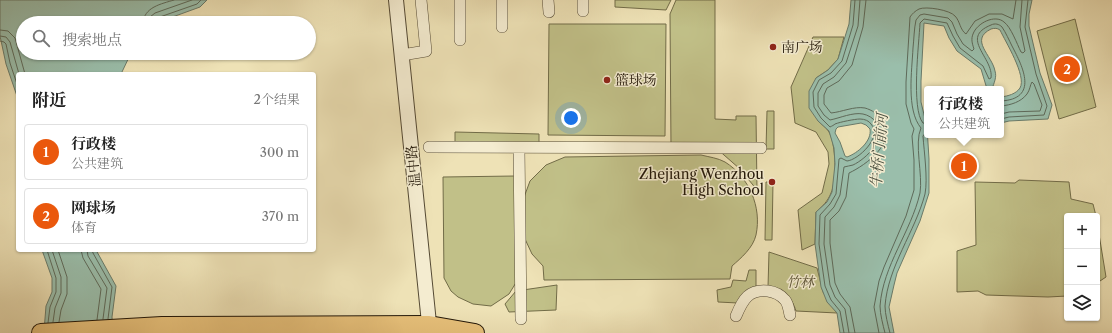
<!DOCTYPE html>
<html lang="zh">
<head>
<meta charset="utf-8">
<style>
	:root { --surface:#fff; --page:#f2f2f2; --text:#222; --muted:#767676; --line:#e0e0e0; --accent:#ea580c }
	body { margin:0; font-family:"Libre Caslon Text","Noto Serif SC",serif; background:var(--page); color:var(--text) }
	.controls { position:absolute; right:12px; bottom:12px; display:grid; overflow:hidden; border-radius:4px; box-shadow:0 1px 3px #0004 }
	.controls button { width:36px; height:36px; display:grid; place-items:center; padding:0; border:0; border-bottom:1px solid var(--line); background:var(--surface); color:var(--text); font:20px sans-serif }
	.you { position:absolute; left:571px; top:118px; width:14px; height:14px; margin:-10px; border:3px solid #fff; border-radius:50%; background:#1a73e8; box-shadow:0 0 0 6px #1a73e833 }
	.badge { display:grid; place-items:center; width:26px; height:26px; border-radius:50%; background:var(--accent); color:#fff; font-size:13px; font-weight:700 }
	.pin { position:absolute; translate:-50% -50%; border:2px solid #fff; box-shadow:0 1px 4px #0006 }
	.popup { position:absolute; left:924px; top:86px; width:80px; height:52px; box-sizing:border-box; display:grid; place-content:center; border-radius:4px; background:var(--surface); filter:drop-shadow(0 1px 3px #0005); font-size:13px; white-space:nowrap; color:var(--muted) }
	.popup b { font-size:15px; color:var(--text) }
	.popup::after { content:''; position:absolute; left:50%; top:100%; margin-left:-8px; border:8px solid transparent; border-top-color:var(--surface) }
	.list { margin:0; padding:0; list-style:none }
	h2 { display:flex; justify-content:space-between; align-items:center; height:52px; margin:0; padding:0 16px; font-size:17px }
	h2 small { font-size:13px; font-weight:400; color:var(--muted) }
	.list li { display:grid; grid-template-columns:26px 1fr auto; gap:12px; align-items:center; box-sizing:border-box; height:56px; margin:0 8px 8px; padding:0 8px; border:1px solid var(--line); border-radius:4px }
	.list b { display:block; font-size:15px; white-space:nowrap }
	.list p { margin:0; font-size:13px; white-space:nowrap; color:var(--muted) }
	.list em { font-size:13px; font-style:normal; color:var(--muted) }
	.icon { flex:none; width:22px; height:22px; fill:none; stroke:currentColor; stroke-width:2; stroke-linecap:round; stroke-linejoin:round }
	.map { position:relative; flex:none; width:1112px; height:333px; overflow:hidden }
	.search { position:absolute; background:var(--surface); box-shadow:0 1px 3px #0004; left:16px; top:16px; width:300px; height:44px; display:flex; align-items:center; gap:10px; box-sizing:border-box; padding:0 14px; border-radius:22px; color:var(--muted); font-size:15px }
	.panel { position:absolute; background:var(--surface); box-shadow:0 1px 3px #0004; left:16px; top:72px; width:300px; height:180px; border-radius:4px }
	.map>svg:first-child { display:block }
	.green { fill:#c1c088; stroke:#726c48 }
	.water { fill:#9abeab; stroke:#6a7b6a; fill-rule:evenodd }
	.lines { fill:none; stroke-linecap:round; stroke-linejoin:round }
	.shore { stroke:#5e6a5a; stroke-width:1 }
	.minor-casing { stroke:#554a34; stroke-width:12 }
	.tertiary-casing { stroke:#554a34; stroke-width:16 }
	.trunk-casing { stroke:#221708; stroke-width:20 }
	.minor { stroke:#f4ecd0; stroke-width:11 }
	.tertiary { stroke:#f4ecd0; stroke-width:14 }
	.trunk { stroke:#e7c17b; stroke-width:18 }
	.poi-dot { fill:#8f2418; stroke:#f4ecd0; stroke-width:1.5 }
	.labels { text-anchor:middle; stroke-width:3; stroke-linejoin:round; paint-order:stroke }
	.poi-label { font-size:14px; fill:#221708; stroke:#f4ecd0; text-anchor:start }
	.street-label { font-size:14px; fill:#221708; stroke:#f4ecd0 }
	.park-label { font-size:14px; font-style:italic; fill:#5a5235; stroke:#f4ecd0 }
	.water-label { font-size:15px; font-style:italic; fill:#4c5141; stroke:#f4ecd0 }
</style>
</head>
<body>
<div class="map">
<svg width="1112" height="333" viewBox="0 0 1112 333">
	<rect width="100%" height="100%" fill="#eee2b6"/>
	<filter id="stains"><feTurbulence type="fractalNoise" baseFrequency=".005" numOctaves="4"/><feColorMatrix values="0 0 0 0 .2 0 0 0 0 .09 0 0 0 0 .02 0 0 0 .5 -.17"/></filter>
	<radialGradient id="worn" r=".72"><stop offset=".6" stop-color="#630" stop-opacity="0"/><stop offset="1" stop-color="#630" stop-opacity=".3"/></radialGradient>
	<path class="green" d="M615,0H671L666,10L615,7Z
		M676,0H715V119L736,120V116H756L757,190L740,169L716,148H671L670,14Z
		M1075,19L1096,107L1059,119L1037,31Z
		M549,24H666L665,136L548,135Z
		M813,37H844L838,59L828,70L816,78L818,121C821,124 827,128 829,132C836,144 837,181 831,193C828,201 822,207 816,212L815,244L802,250L798,210L822,193L829,164L828,152L816,132L795,123L791,87Z
		M767,111H774V149H766Z
		M455,132L539,134V144L455,143Z
		M701,155C709,157 718,158 725,162C749,177 762,207 756,235C753,248 741,258 732,266L730,279L544,280L543,266L532,254L525,239L523,200L530,181L546,165L565,157Z
		M515,176L517,281L509,294L491,306L473,304L458,297L451,291L444,278L443,177Z
		M1019,180L1069,182L1071,199L1093,204L1096,216H1067V296L1048,297L986,295L978,291L957,292V251L976,245L975,182L1015,183Z
		M766,182H773L772,240H765Z
		M1097,222L1106,277L1097,283Z
		M769,252L817,268L823,292L837,313L796,311C792,298 783,287 768,287Z
		M749,270H756V288L738,303L718,302L717,290L731,287L733,280L746,281Z
		M557,285L556,310L509,312L505,304L516,291Z"/>
	<path class="water" d="M0,0H207L200,7L156,23H23V53H131L121,74H18V99L6,64L0,36Z
		M851,0H1032L1029,14V26L1040,73L1052,105L1048,119L1009,121L1001,123V97C1008,96 1016,94 1020,88C1027,76 1005,41 1000,30C997,28 995,28 991,29C969,40 992,55 995,71C997,77 994,83 992,89H987L981,69L957,51L949,38L944,26L924,23L921,81V102L927,127L929,159V193L920,221L897,273L894,285L889,307L894,333H840L837,313L827,302L821,287L815,244L816,212L827,202L832,192L835,164L834,148L829,131L818,121L809,108V91L816,78L828,70L838,59L849,24ZM861,123L866,125L870,129C872,141 858,153 847,157L845,156L840,142L835,133L836,129L838,127Z
		M42,250H96L116,286L112,317L113,333L44,331L46,306L52,292V278Z"/>
	<g class="lines">
		<path class="shore" d="M143,23C144,7 161,4 174,0
			M149,23L150,17L155,13L192,0
			M154,23L155,20L157,18L197,4L201,0
			M0,30L8,31L15,38L25,74
			M0,36L6,37L10,42L19,74
			M0,41L4,42L6,44L10,63L18,87
			M1001,106C1011,105 1021,102 1027,94C1030,90 1030,85 1032,82L1034,84L1042,105L1040,111L1009,112L1001,114
			M1001,119L1009,117L1044,115L1047,106L1036,74L1025,27L1028,0
			M927,124L923,123C911,109 919,43 920,23L924,19L947,23L953,36L960,48L983,66L989,79L991,78C994,58 959,38 991,25C995,23 999,24 1002,27C1006,33 1009,40 1012,46C1023,67 1039,99 1001,101
			M47,250L56,278V292L50,307L48,323
			M52,250L61,277V293L55,308L53,322
			M58,250L67,277V294L61,310L59,322
			M81,250L83,258L101,289L97,320
			M87,250L88,256L107,288L103,319
			M92,250L93,253L112,287L108,319
			M844,333L840,311L831,300L825,286L819,244L820,215L830,204L836,194L839,159L841,158L847,161C858,160 883,137 871,124C869,121 865,119 860,119C855,119 840,122 835,124C834,125 832,126 830,127L821,118L814,107L813,92L819,80L831,73L842,61L853,25L855,0
			M849,333L845,309L835,297L830,285L824,244L825,217L834,207L840,195L844,167C847,166 850,166 853,165C866,159 889,137 876,122C873,118 868,115 863,114C853,112 840,118 830,120L824,115L818,106V93L823,84L834,77L846,63L858,26L860,0
			M855,333L850,307L840,294L835,283L830,243V220L839,211L846,197L849,173C866,165 898,142 882,120C878,114 872,110 865,108C854,106 842,112 831,113L824,104V95L827,88L839,81L852,65L863,27L866,0
			M879,333L874,307L879,281L884,267L906,216L914,190V160L912,136L914,129L911,123L906,104V82L910,17C912,14 915,11 919,9C926,6 950,10 955,16C960,21 960,30 966,34L975,21L989,14H1002L1013,19L1016,0
			M885,333C883,325 880,314 880,306C883,265 911,232 920,193C923,175 914,143 921,128C906,110 912,70 913,48C914,39 914,29 916,20L920,15L924,14L948,18L952,22L957,34L963,44L972,51L974,49C972,43 971,39 973,34C977,23 995,14 1004,22C1011,27 1017,44 1021,52L1023,53L1025,51L1020,27L1022,0
			M890,333C888,325 885,314 885,306C888,266 915,232 925,194C928,179 924,151 923,136L927,131"/>
		<defs>
			<path id="minor" d="M548,0L549,12
				M583,11V0
				M502,27V0
				M460,40V0
				M402,55L426,51L421,0
				M429,147L761,148
				M519,148L521,319
				M736,316C743,299 749,289 768,291C775,292 780,294 785,300C788,303 789,310 790,315"/>
			<path id="tertiary" d="M396,0L430,333"/>
			<path id="trunk" d="M41,333L162,326L429,325L475,333"/>
		</defs>
		<use href="#minor" class="minor-casing"/>
		<use href="#tertiary" class="tertiary-casing"/>
		<use href="#trunk" class="trunk-casing"/>
		<use href="#minor" class="minor"/>
		<use href="#tertiary" class="tertiary"/>
		<use href="#trunk" class="trunk"/>
	</g>
	<g class="poi-dot">
		<circle cx="773" cy="47" r="4"/>
		<circle cx="607" cy="80" r="4"/>
		<circle cx="772" cy="182" r="4"/>
	</g>
	<g class="labels">
		<g class="poi-label">
			<text x="781" y="52">南广场</text>
			<text x="615" y="85">篮球场</text>
			<text x="764" y="179" text-anchor="end">Zhejiang Wenzhou<tspan x="764" dy="16">High School</tspan></text>
		</g>
		<g class="street-label">
			<text transform="translate(413 166) rotate(-96)" y="5">温中路</text>
		</g>
		<g class="park-label">
			<text x="800" y="287">竹林</text>
		</g>
		<g class="water-label">
			<text transform="translate(879 151) rotate(-85)" y="5">牛桥门前河</text>
		</g>
	</g>
	<rect width="100%" height="100%" filter="url(#stains)"/>
	<rect width="100%" height="100%" fill="url(#worn)"/>
</svg>
<div class="controls">
<button>+</button>
<button>−</button>
<button><svg class="icon" aria-label="layers" viewBox="0 0 24 24"><path d="M12 4l9 5-9 5-9-5zM3 14l9 5 9-5"/></svg></button>
</div>
<div class="you"></div>
<div class="pin badge" style="left:964px;top:166px">1</div>
<div class="popup"><b>行政楼</b>公共建筑</div>
<div class="pin badge" style="left:1067px;top:69px">2</div>
<div class="search"><svg class="icon" aria-label="search" viewBox="0 0 24 24"><circle cx="10" cy="10" r="6"/><path d="M15 15l6 6"/></svg>搜索地点</div>
<section class="panel">
<h2>附近<small>2个结果</small></h2>
<ul class="list">
<li><span class="badge">1</span><div><b>行政楼</b><p>公共建筑</p></div><em>300 m</em></li>
<li><span class="badge">2</span><div><b>网球场</b><p>体育</p></div><em>370 m</em></li>
</ul>
</section>
</div>
</body>
</html>
